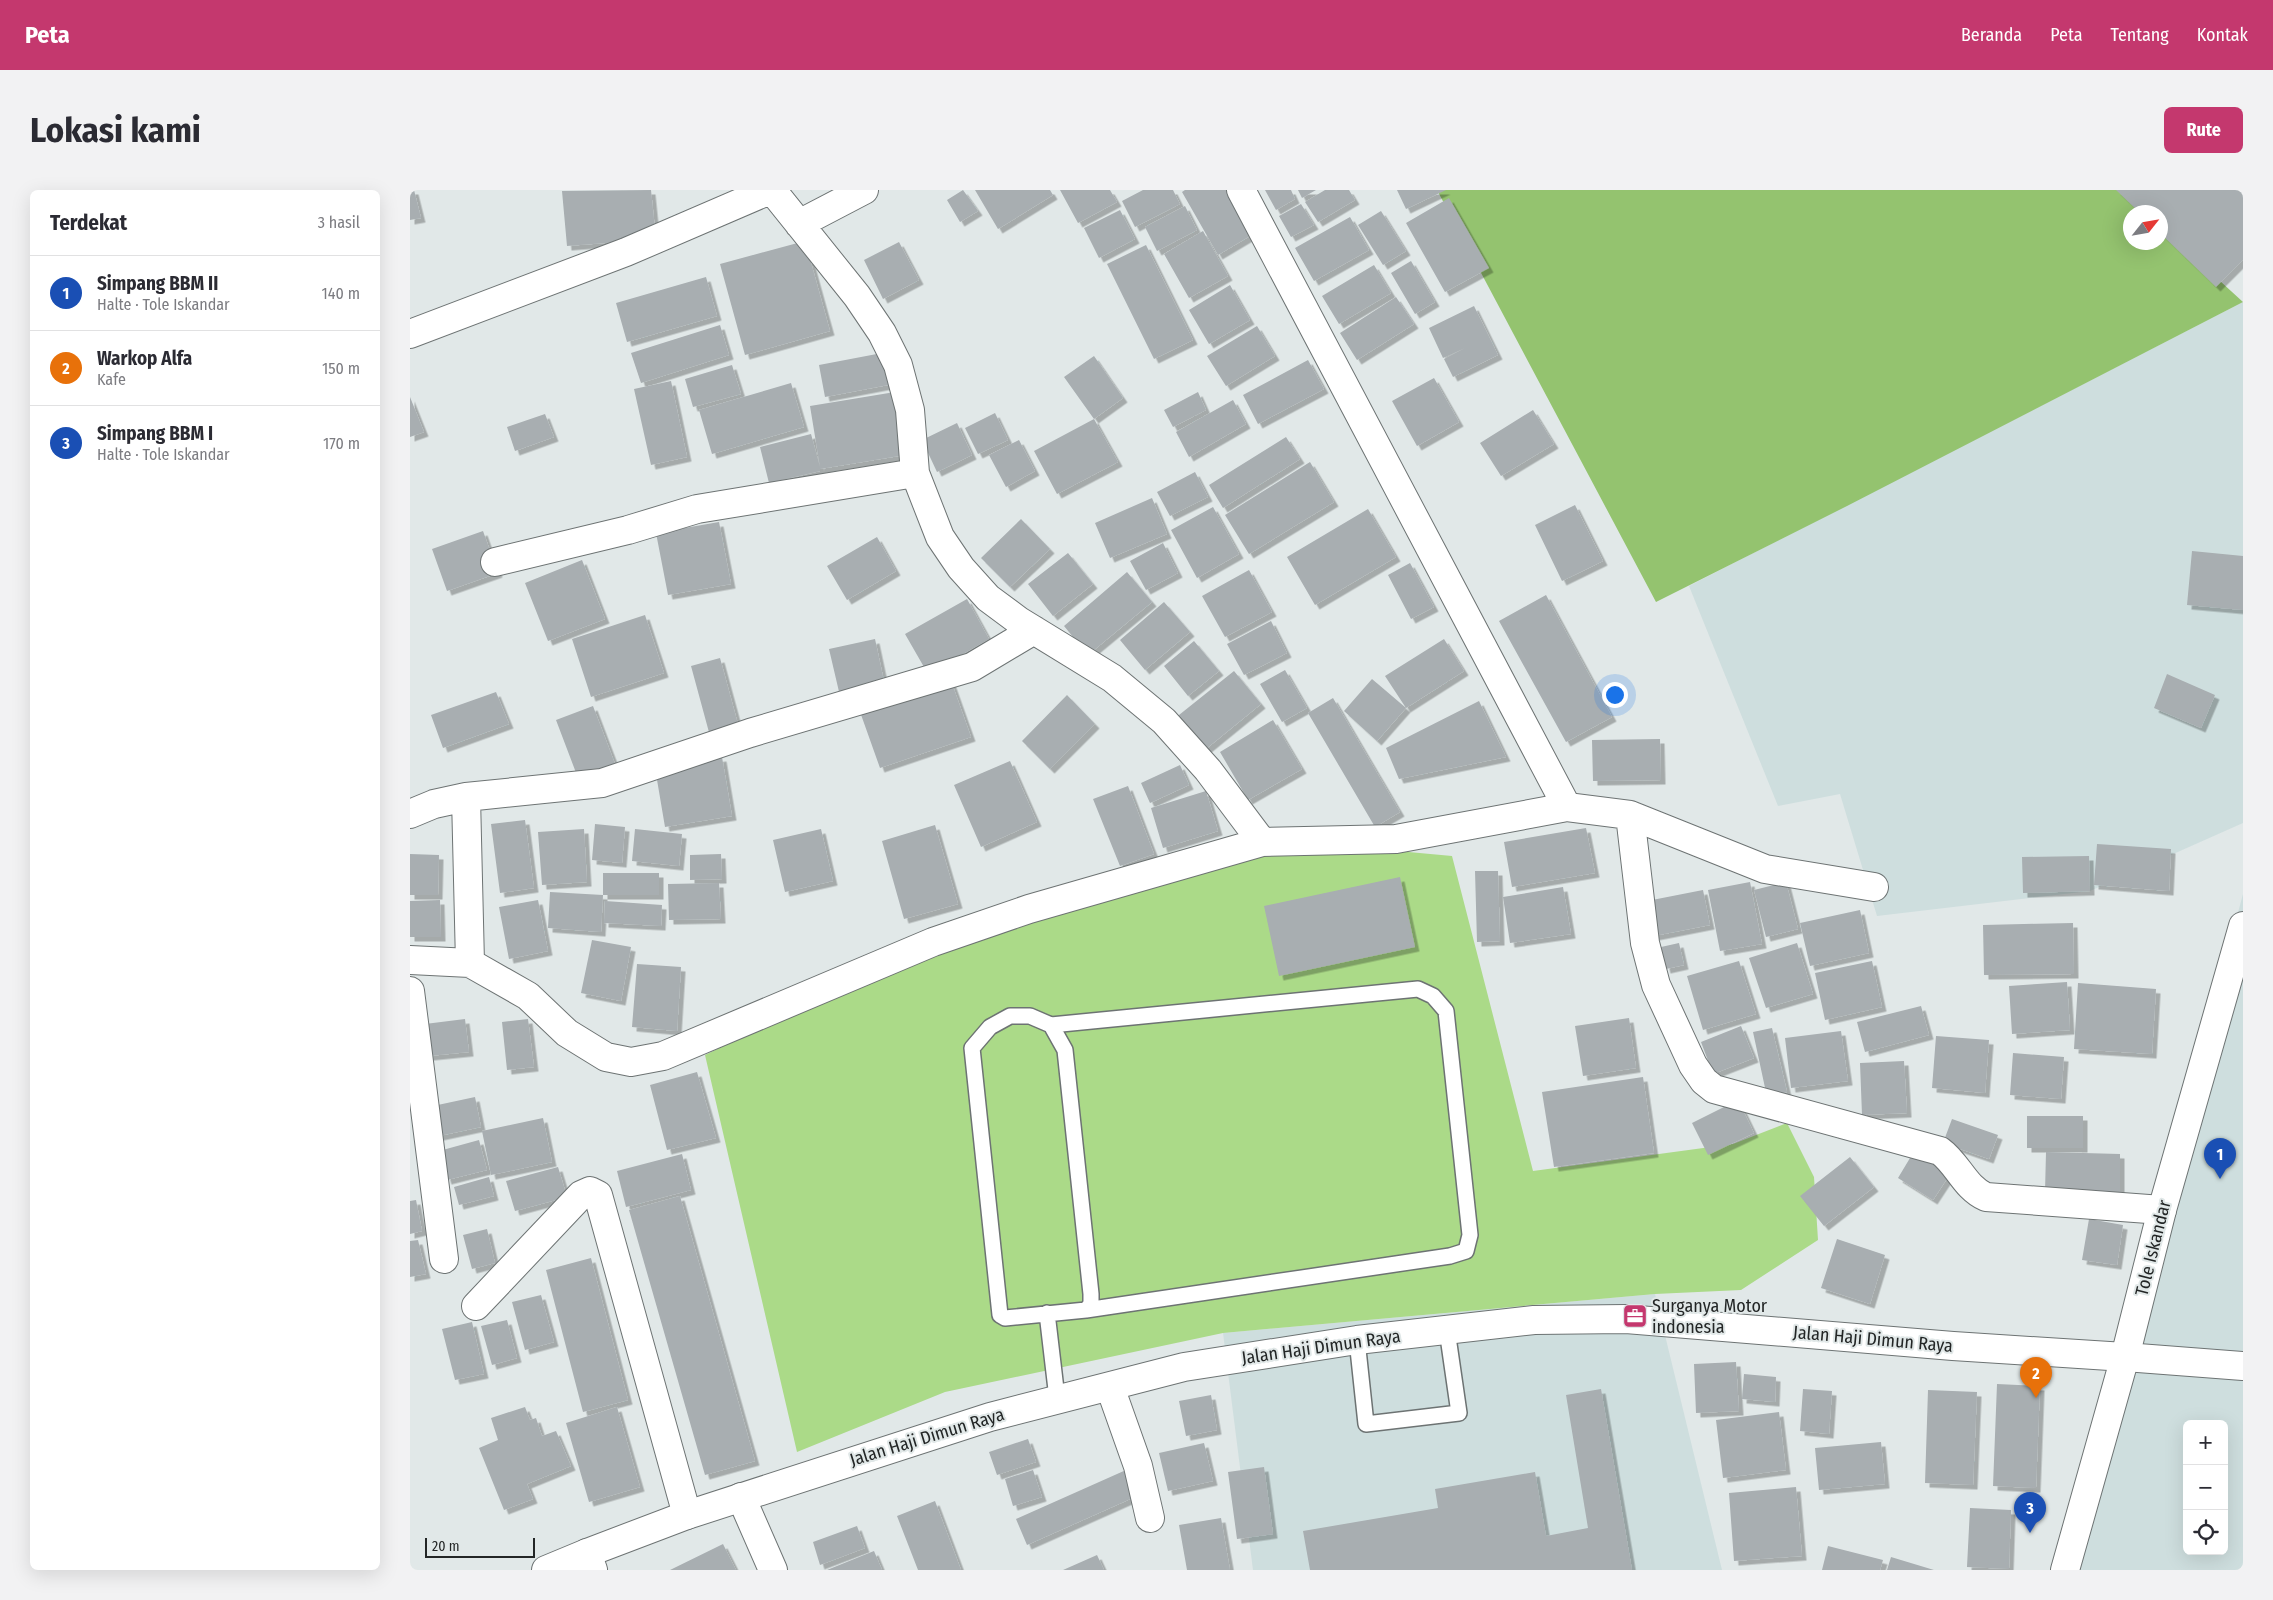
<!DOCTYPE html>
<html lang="id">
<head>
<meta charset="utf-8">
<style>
	:root { --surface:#fff; --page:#f2f2f3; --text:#2b2b33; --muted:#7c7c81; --line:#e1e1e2; --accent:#c4386e }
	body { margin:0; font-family:"Fira Sans Condensed",sans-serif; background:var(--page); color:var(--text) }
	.controls { position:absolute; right:15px; bottom:15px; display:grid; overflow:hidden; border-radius:8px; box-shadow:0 5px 20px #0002 }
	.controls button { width:45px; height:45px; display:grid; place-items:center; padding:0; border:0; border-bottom:1px solid var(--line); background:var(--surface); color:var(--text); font:25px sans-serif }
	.compass { position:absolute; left:1713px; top:15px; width:45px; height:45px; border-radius:50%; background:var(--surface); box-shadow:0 5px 20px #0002; rotate:59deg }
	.scale { position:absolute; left:15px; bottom:12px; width:110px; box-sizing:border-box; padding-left:5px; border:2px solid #232626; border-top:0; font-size:14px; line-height:18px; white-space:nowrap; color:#232626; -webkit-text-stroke:4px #e1e8e8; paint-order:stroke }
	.you { position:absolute; left:1204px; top:504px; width:18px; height:18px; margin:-12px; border:4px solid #fff; border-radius:50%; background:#1a73e8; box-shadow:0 0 0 8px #1a73e833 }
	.badge { display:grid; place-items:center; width:32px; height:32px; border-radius:50%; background:var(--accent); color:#fff; font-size:16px; font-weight:700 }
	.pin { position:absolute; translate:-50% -41px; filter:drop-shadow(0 1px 2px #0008) }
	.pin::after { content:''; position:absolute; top:26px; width:18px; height:15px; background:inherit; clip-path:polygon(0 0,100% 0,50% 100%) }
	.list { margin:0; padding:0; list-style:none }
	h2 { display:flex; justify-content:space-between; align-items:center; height:65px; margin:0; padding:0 20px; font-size:21px }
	h2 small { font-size:16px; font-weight:400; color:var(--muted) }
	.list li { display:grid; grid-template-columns:32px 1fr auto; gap:15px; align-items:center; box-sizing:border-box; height:75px; padding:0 20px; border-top:1px solid var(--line) }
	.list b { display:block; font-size:19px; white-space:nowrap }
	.list p { margin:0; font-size:16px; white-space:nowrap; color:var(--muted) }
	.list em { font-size:16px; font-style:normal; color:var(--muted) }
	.icon { flex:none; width:28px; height:28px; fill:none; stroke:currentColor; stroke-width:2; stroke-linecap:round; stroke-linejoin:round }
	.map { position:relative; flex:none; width:1833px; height:1380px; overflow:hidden; border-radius:8px }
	header { display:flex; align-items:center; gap:30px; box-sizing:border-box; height:70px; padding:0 25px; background:var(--accent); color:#fff }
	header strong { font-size:24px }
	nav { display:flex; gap:28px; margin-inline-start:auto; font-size:18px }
	.intro { display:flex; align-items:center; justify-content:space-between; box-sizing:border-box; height:120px; padding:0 30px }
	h1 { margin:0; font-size:35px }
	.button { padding:12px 22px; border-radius:8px; background:var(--accent); color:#fff; font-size:18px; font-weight:700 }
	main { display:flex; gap:30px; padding:0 30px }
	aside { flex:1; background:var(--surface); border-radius:8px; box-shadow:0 5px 20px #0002 }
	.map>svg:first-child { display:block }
	.built { fill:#cedede; fill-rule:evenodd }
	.green { fill:#abda88 }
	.forest { fill:#94c36f }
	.building { fill:#a8aeb1; filter:url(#shadow) }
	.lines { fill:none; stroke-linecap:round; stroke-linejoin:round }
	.service-casing { stroke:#6d7373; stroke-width:18 }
	.minor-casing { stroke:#6d7373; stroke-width:30 }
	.tertiary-casing { stroke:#6d7373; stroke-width:30 }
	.secondary-casing { stroke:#6d7373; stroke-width:30 }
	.service { stroke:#fff; stroke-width:15 }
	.minor { stroke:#fff; stroke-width:28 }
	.tertiary { stroke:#fff; stroke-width:28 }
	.secondary { stroke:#fff; stroke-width:28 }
	.labels { text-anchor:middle; stroke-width:4; stroke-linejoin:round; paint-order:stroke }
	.street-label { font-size:18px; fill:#232626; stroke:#e1e8e8 }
	.poi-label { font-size:18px; fill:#232626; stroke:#e1e8e8; text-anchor:start }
</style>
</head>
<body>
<header>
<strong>Peta</strong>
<nav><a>Beranda</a><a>Peta</a><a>Tentang</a><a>Kontak</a></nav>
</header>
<div class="intro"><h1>Lokasi kami</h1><a class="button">Rute</a></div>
<main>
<aside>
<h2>Terdekat<small>3 hasil</small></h2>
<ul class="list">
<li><span class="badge" style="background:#1a4fb4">1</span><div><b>Simpang BBM II</b><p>Halte · Tole Iskandar</p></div><em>140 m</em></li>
<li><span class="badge" style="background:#e8710a">2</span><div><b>Warkop Alfa</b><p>Kafe</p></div><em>150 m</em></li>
<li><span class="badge" style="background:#1a4fb4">3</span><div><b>Simpang BBM I</b><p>Halte · Tole Iskandar</p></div><em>170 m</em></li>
</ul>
</aside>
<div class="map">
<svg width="1833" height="1380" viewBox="0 0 1833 1380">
	<defs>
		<filter id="shadow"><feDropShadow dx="4.5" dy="4.5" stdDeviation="0" flood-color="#0004"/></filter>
	</defs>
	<rect width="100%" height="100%" fill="#e1e8e8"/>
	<path class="built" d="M1833,112V633L1680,701L1467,726L1430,604L1368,616L1279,396Z
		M1833,704V1380H1650ZM1777,1234H1814V1361H1777Z
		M1245,1104L1312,1380H843L813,1143Z"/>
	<path class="green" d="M826,646L1042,666L1123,981L1323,954L1377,933L1404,987L1408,1050L1331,1100L1245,1104L813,1143L535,1202L387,1262L295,865L513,759Z"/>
	<path class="forest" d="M1027,0H1708L1734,22H1720V52H1750L1751,37L1833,112L1437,316L1246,412Z"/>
	<path class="building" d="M0,0H4L11,28L0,30Z
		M241,0L246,49L157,56L152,1Z
		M553,0L568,21L550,32L537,10Z
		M565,0H640L643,5L588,39Z
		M650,0H700L707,12L668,33Z
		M733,0H763L770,14L725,37L712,11Z
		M775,0H826L850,40L808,65L772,2Z
		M855,0H881L885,9L866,20Z
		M888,0H906L892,8Z
		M915,0H939L945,10L908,32L895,12Z
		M987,0H1036L996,19Z
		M1706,0H1833V70L1806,97L1750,43V22H1729Z
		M1039,8L1079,78L1035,102L996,33Z
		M891,14L904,35L881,47L869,26Z
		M775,16L787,40L747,61L735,37Z
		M710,20L725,49L689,68L674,38Z
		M971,21L996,61L973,75L948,35Z
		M940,27L959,60L904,91L885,58Z
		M793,41L818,86L779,108L754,64Z
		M395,51L420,141L335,165L310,74Z
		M489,52L509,90L473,109L454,70Z
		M736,55L783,150L744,169L697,74Z
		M1001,71L1025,112L1005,124L981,83Z
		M964,75L981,103L929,134L912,106Z
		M296,87L307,126L217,152L206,113Z
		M820,95L840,130L799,154L779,120Z
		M986,107L1004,134L947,170L930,143Z
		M1064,116L1088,165L1043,187L1034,169L1055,158L1033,168L1019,138Z
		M310,135L319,165L231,193L221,163Z
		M847,136L865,166L816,196L797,166Z
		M472,163L478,195L415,207L409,175Z
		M684,166L713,208L684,229L654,187Z
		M898,170L914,199L848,234L833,205Z
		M322,175L331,204L283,217L275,189Z
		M1024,188L1049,232L1007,256L982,211Z
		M261,191L277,267L241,275L224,199Z
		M381,193L394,237L302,264L289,220Z
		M485,202L495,265L410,279V281L359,293L350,257L401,244L410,277L400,216Z
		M788,202L796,220L763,237L754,220Z
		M0,207L14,242L0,247Z
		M823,210L836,234L779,267L766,242Z
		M1123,220L1144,254L1091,286L1070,253Z
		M585,223L598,250L568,264L555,238Z
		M135,224L144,247L105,261L97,237Z
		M684,229L708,272L647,304L624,261Z
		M547,233L562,265L527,282L512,250Z
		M876,247L890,269L813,318L799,295Z
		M609,250L625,281L596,297L579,265Z
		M900,272L924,312L839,364L815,325Z
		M785,282L798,307L760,326L747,302Z
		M742,308L757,344L700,368L685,333Z
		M1165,315L1193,371L1152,391L1125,335Z
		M803,317L829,364L787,388L761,340Z
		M958,319L986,367L905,415L877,367Z
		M611,329L640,359L600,397L571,368Z
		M309,332L321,394L258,405L246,343Z
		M73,341L88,383L37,401L22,359Z
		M467,347L486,381L437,410L417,376Z
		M753,353L768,383L736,400L720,371Z
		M1782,361L1833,366V420L1777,415Z
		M658,363L683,394L643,426L618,394Z
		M172,370L195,429L138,451L115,393Z
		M1000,373L1024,417L1001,429L978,385Z
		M839,380L862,422L815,447L792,406Z
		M717,382L742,412L678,465L654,436Z
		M1136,405L1202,527L1156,552L1089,431Z
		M557,409L579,449L518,484L495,444Z
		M754,412L780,442L735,480L710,450Z
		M235,425L254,483L181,507L162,449Z
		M861,431L877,463L834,485L817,454Z
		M465,449L475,496L430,506L419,459Z
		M1034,449L1054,481L996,518L967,551L934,521L962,489L996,518L975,486Z
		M784,451L809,481L778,506L754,476Z
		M310,468L329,538L300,546L281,476Z
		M875,480L897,518L872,532L850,494Z
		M824,481L851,514L791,563L764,529Z
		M1757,484L1805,505L1791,538L1744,518Z
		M540,488L561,547L470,578L449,519Z
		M86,502L99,534L33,558L21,525Z
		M657,505L685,534L640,579L612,551Z
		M923,508L990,622L965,637L898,523Z
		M1069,511L1096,567L989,589L976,558Z
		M183,516L205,574L168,588L146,530Z
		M863,530L892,579L838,610L810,562Z
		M1250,549L1251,590L1183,591L1182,550Z
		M312,567L322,626L255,637L245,578Z
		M600,571L627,632L571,657L544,595Z
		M770,575L779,595L740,613L731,593Z
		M718,596L744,664L710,676L683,609Z
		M796,601L808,641L753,658L741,618Z
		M115,630L124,698L90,703L81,634Z
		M185,634L215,637L212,673L182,670Z
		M525,635L548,714L494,729L472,651Z
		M1176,638L1185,683L1102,697L1094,652Z
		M174,639L177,692L132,695L128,642Z
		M225,639L272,644L269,676L222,671Z
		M411,639L423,691L375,702L363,650Z
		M1687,654L1761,659L1759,701L1684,695Z
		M0,664L29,665L28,705H0Z
		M311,664L312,689L280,690V665Z
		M1679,666L1680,701L1613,703L1612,667Z
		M1065,681H1088L1090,751L1067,752Z
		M193,683H249V705H193Z
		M990,687L1005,757L869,786L854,716Z
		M1340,692L1352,754L1310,761L1298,700Z
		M1376,692L1388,739L1356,747L1344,700Z
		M309,693L311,729L259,730L258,694Z
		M1153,697L1161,744L1100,753L1093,707Z
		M1293,700L1300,735L1244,746L1237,711Z
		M140,702L193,705L191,742L138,738Z
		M30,710L31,747H0V711Z
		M128,710L138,761L99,769L89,717Z
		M195,711L252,715L251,736L194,733Z
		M1450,720L1459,763L1400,776L1390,733Z
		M1663,733L1664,784L1574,785L1573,735Z
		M182,750L221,757L211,811L171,803Z
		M1269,753L1274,775L1256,779L1251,757Z
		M1387,753L1403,804L1356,818L1339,768Z
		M1329,771L1346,824L1293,840L1277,786Z
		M1462,771L1472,817L1415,830L1405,783Z
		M227,774L271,777L267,841L222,837Z
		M1657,792L1660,840L1602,844L1599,796Z
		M1668,793L1746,799L1742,864L1664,859Z
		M1511,816L1519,845L1455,862L1447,832Z
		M1219,828L1226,878L1173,886L1165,836Z
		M55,829L59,862L19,866L15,834Z
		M118,829L124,877L97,880L92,832Z
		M1331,836L1344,868L1303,884L1291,852Z
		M1362,838L1377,902L1357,907L1343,842Z
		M1431,841L1438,891L1381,898L1375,848Z
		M1526,846L1579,850L1575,903L1522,898Z
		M1603,863L1654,867L1651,909L1600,905Z
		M1494,871L1497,923L1452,925L1450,873Z
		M287,882L306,948L257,960L240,895Z
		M1233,887L1244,963L1144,977L1132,902Z
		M65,907L71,937L29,946L23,916Z
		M1328,910L1344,943L1298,965L1282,933Z
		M1617,926H1673V958H1617Z
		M133,928L142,972L81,985L72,941Z
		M1542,929L1588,945L1579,969L1533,953Z
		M69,950L77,980L37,990L29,961Z
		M1506,958L1542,981L1523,1010L1488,988Z
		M1636,962L1710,964V1004L1635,1002Z
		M272,964L281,1000L216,1017L207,981Z
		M1440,967L1464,997L1414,1036L1390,1006Z
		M148,977L157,1007L105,1021L96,991Z
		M79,987L84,1006L49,1015L44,997Z
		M270,1006L345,1271L295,1285L219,1020Z
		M6,1010L12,1041L0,1044V1011Z
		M1679,1029L1713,1035L1707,1075L1672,1070Z
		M77,1039L85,1073L62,1079L53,1045Z
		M1427,1049L1475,1065L1460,1114L1411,1098Z
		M8,1050L16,1084L0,1087V1051Z
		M181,1068L218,1210L173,1222L136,1080Z
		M131,1105L144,1152L115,1160L102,1112Z
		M97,1130L107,1168L82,1175L71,1136Z
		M62,1132L74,1184L45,1190L32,1139Z
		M1326,1172L1329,1221L1286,1223L1284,1174Z
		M1334,1184L1366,1187L1365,1212L1332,1209Z
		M1587,1194L1630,1196L1626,1298L1583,1296Z
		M1191,1199L1222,1380H900L893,1341L1028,1318L1025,1299L1125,1282L1136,1346L1178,1338L1156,1205Z
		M1393,1199L1422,1201L1419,1244L1390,1241Z
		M1518,1200L1567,1202L1563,1295L1515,1293Z
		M801,1205L807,1240L776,1246L769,1211Z
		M115,1217L120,1230L126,1228L132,1246L146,1241L161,1276L117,1294L123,1309L94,1320L69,1258L88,1250L81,1228Z
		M207,1217L230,1297L179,1312L156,1233Z
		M1369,1222L1376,1280L1313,1288L1306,1230Z
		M618,1249L626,1272L587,1285L579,1262Z
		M1471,1252L1475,1294L1409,1300L1405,1258Z
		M794,1253L803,1291L758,1301L749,1263Z
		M854,1277L863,1344L827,1349L818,1282Z
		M623,1280L632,1307L603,1316L595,1289Z
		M716,1280L727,1306L617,1355L606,1329Z
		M1386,1297L1392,1366L1324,1371L1319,1303Z
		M525,1311L551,1380H508L487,1326Z
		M1560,1318L1601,1320L1599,1379L1557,1377Z
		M811,1328L820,1380H777L769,1335Z
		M447,1336L455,1358L410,1375L403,1352Z
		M313,1354L326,1380H260Z
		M1418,1356L1473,1370L1470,1380H1412Z
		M464,1361L472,1380H417Z
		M687,1365L694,1380H653Z
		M1481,1367L1524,1380H1477Z"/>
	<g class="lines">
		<defs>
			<path id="service" d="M600,826H620L641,835L655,860L681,1104V1114L676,1120L595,1128L590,1125L562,858L580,837Z
				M641,835L1008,799L1023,806L1036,821L1060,1045L1056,1061L1040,1066L676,1120
				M637,1123L647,1208
				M947,1150L956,1234L1049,1223L1037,1140"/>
			<path id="minor" d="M362,0L447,106L472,143L488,175L500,220L505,283L530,347L551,378L578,408L609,431L702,488L754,531L798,580L852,652
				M831,0L1157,617
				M389,34L454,0
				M0,144L216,62L360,0
				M85,372L218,340L287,319L505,283
				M56,607L60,773
				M0,624L24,614L56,607L192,593L340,543L562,477L624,440
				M1220,625L1355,679L1464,697
				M0,770L60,773L118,806L157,843L196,867L221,872L253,866L523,752L619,719L852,652L986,649L1157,617L1220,625L1235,753L1246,795L1283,875L1294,891L1304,899L1530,961C1548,974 1555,998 1576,1007L1752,1020
				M0,801L34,1069
				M66,1116L171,1005L180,1001L188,1005L277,1325
				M1715,1167L1833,1176
				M700,1197L728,1276L740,1328
				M331,1307L363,1380
				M177,1363L183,1380"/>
			<path id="tertiary" d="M136,1380L177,1363L277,1325L580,1227L774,1177L947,1150L1124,1130L1216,1129L1543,1156L1715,1167"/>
			<path id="secondary" d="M1655,1380L1715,1167L1752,1020L1833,736"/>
		</defs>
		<use href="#service" class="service-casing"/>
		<use href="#minor" class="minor-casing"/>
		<use href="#tertiary" class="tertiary-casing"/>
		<use href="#secondary" class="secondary-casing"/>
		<use href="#service" class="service"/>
		<use href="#minor" class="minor"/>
		<use href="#tertiary" class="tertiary"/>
		<use href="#secondary" class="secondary"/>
	</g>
	<defs>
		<symbol id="office-square" viewBox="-11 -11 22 22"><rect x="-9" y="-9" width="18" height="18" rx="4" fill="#c4386e" stroke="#e1e8e8"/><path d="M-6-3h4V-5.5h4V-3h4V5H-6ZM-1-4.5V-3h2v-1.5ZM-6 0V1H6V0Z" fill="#fff"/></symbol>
	</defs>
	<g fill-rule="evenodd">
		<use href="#office-square" x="1211" y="1112" width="28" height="28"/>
	</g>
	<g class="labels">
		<g class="street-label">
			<text transform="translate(1743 1058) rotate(-76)" y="6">Tole Iskandar</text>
			<text transform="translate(1463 1149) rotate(5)" y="6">Jalan Haji Dimun Raya</text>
			<text transform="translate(911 1157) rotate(-8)" y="6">Jalan Haji Dimun Raya</text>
			<text transform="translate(517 1247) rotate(-17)" y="6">Jalan Haji Dimun Raya</text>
		</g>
		<g class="poi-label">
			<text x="1242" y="1122">Surganya Motor<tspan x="1242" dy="21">indonesia</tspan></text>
		</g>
	</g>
</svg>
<div class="controls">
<button>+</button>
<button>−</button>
<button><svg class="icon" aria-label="locate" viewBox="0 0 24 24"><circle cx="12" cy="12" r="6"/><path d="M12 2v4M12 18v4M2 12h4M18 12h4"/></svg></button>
</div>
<svg class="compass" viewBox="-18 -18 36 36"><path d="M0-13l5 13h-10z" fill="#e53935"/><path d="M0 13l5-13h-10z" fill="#7c7c81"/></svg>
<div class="scale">20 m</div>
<div class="you"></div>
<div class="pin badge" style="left:1810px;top:989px;background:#1a4fb4">1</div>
<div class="pin badge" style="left:1626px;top:1208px;background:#e8710a">2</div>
<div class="pin badge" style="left:1620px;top:1343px;background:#1a4fb4">3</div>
</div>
</main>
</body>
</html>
